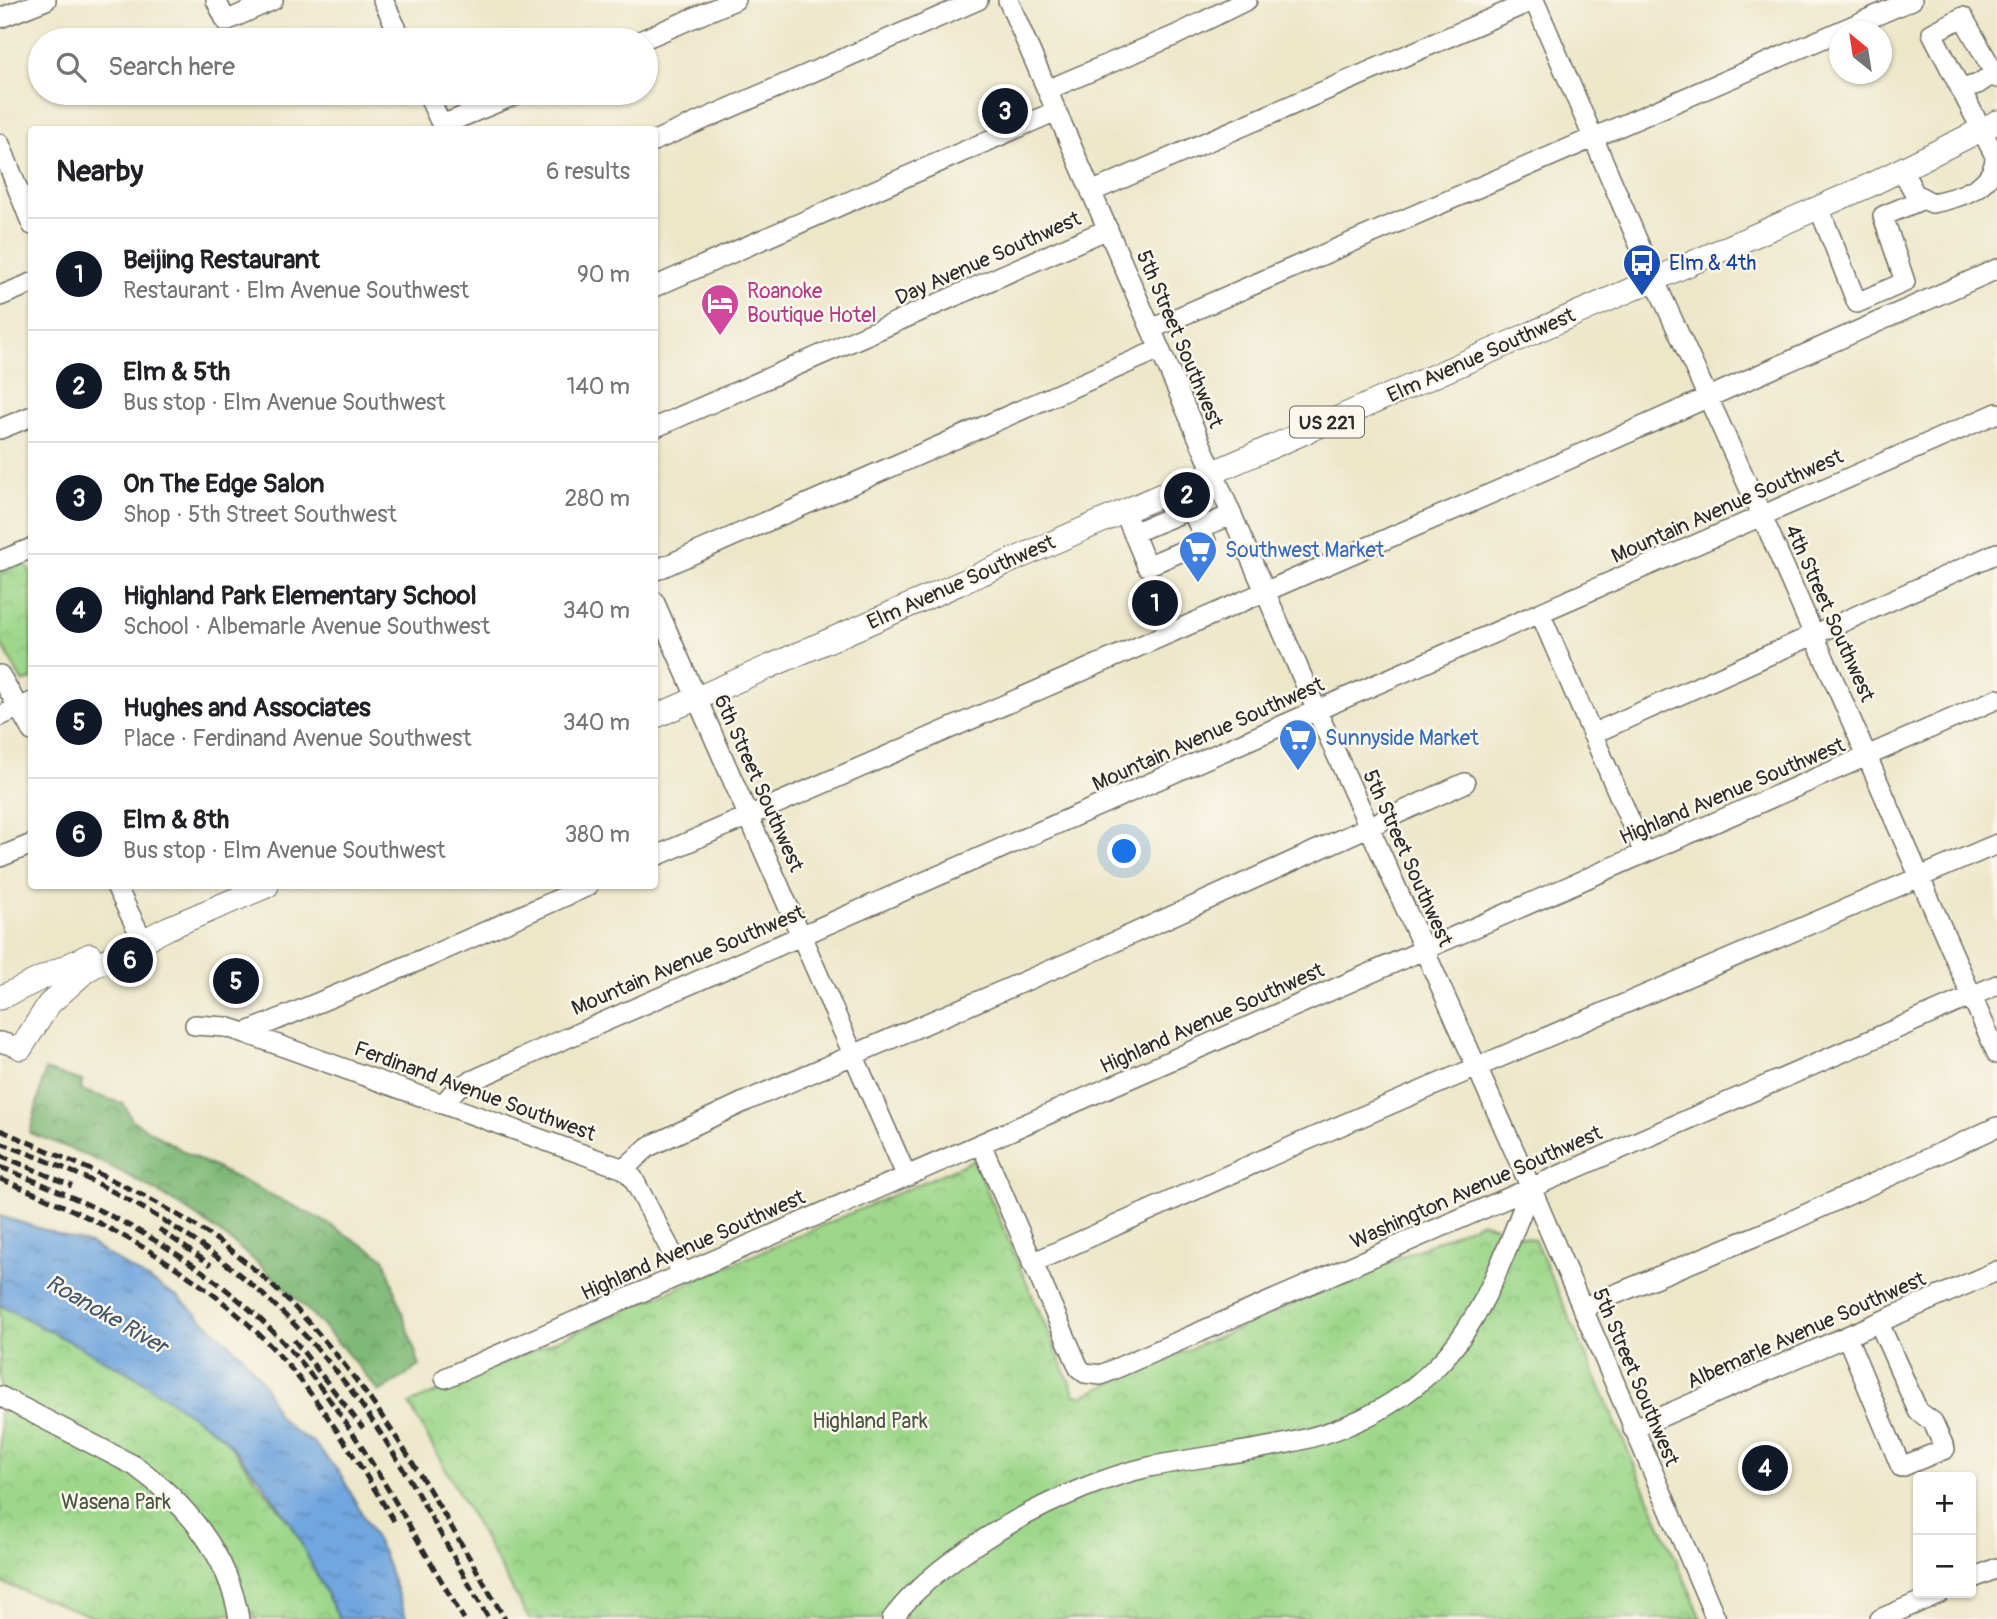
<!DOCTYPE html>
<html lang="en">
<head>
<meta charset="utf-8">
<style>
	:root { --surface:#fff; --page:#f6f6f6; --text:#202124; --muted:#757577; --line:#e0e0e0; --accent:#111827 }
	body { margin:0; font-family:Pangolin,sans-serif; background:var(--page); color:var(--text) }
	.controls { position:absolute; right:21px; bottom:21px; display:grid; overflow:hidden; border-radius:7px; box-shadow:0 2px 5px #0004 }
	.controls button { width:63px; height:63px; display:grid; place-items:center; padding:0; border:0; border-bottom:2px solid var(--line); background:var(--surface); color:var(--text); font:35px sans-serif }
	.compass { position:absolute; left:1829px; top:21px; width:63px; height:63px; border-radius:50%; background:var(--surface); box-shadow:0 2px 5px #0004; rotate:330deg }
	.you { position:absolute; left:1125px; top:852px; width:24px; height:24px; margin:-18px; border:5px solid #fff; border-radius:50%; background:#1a73e8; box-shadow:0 0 0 10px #1a73e833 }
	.badge { display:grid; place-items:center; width:46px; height:46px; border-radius:50%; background:var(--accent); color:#fff; font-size:23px; font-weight:700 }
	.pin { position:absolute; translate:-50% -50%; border:4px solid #fff; box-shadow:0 2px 7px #0006 }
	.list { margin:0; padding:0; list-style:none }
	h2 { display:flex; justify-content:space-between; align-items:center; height:91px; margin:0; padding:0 28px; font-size:30px }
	h2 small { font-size:23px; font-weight:400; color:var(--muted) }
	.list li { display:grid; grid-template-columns:46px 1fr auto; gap:21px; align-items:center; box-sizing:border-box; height:112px; padding:0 28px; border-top:2px solid var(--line) }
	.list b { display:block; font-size:26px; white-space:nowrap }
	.list p { margin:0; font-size:23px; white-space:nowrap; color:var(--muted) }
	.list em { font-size:23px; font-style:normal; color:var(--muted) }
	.icon { flex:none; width:38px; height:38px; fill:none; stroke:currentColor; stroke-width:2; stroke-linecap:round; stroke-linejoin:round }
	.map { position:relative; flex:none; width:1997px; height:1619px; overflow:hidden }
	.search { position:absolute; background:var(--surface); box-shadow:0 2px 5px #0004; left:28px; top:28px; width:630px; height:77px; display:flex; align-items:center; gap:18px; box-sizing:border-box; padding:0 24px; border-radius:38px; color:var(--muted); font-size:26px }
	.panel { position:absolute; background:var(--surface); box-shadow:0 2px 5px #0004; left:28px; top:126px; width:630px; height:763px; border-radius:7px }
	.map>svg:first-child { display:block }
	.forest { fill:url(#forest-crowns); stroke:#547250; stroke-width:2 }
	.park { fill:url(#park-crowns); stroke:#64815a; stroke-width:2 }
	.water { fill:url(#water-ripples); stroke:#4e6884; stroke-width:2 }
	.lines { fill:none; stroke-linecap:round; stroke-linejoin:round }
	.minor-casing { stroke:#6f6d63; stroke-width:22 }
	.major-casing { stroke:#6f6d63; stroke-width:25 }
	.minor { stroke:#fff; stroke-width:19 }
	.major { stroke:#fff; stroke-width:23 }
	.rail { stroke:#2b2b2b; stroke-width:5; stroke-dasharray:10 5; stroke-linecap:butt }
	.labels { text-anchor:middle; stroke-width:5; stroke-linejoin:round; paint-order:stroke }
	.shield { fill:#fbf7ec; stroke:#696865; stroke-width:2 }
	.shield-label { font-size:19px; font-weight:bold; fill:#2b2b2b }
	.street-label { font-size:21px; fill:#2b2b2b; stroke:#fbf7ec }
	.transit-label { font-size:21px; fill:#164399; stroke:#fbf7ec; text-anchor:start }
	.hotel-label { font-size:21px; fill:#b23c85; stroke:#fbf7ec; text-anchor:start }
	.shop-label { font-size:21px; fill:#366cbe; stroke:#fbf7ec; text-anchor:start }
	.park-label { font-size:21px; fill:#485643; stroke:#fbf7ec }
	.water-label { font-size:23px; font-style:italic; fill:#44566a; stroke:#fbf7ec }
</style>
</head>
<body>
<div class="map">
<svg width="1997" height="1619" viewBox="0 0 1997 1619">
	<defs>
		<pattern id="forest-crowns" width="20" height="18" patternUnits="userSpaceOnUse" patternTransform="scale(1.75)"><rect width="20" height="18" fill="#7eb876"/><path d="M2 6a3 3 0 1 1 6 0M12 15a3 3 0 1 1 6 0" fill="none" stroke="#679661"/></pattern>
		<pattern id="park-crowns" width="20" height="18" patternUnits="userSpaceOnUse" patternTransform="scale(1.75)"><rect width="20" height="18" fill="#9ed78a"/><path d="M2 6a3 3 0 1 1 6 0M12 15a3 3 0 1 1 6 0" fill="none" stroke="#88b977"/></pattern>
		<pattern id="water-ripples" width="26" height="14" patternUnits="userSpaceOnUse" patternTransform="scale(1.75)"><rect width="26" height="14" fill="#71a6de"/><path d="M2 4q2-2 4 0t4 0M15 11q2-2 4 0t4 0" fill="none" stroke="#5d87b4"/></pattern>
	</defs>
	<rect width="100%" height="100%" fill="#fbf7ec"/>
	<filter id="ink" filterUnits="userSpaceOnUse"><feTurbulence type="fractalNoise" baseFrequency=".0143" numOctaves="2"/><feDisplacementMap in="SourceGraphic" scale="14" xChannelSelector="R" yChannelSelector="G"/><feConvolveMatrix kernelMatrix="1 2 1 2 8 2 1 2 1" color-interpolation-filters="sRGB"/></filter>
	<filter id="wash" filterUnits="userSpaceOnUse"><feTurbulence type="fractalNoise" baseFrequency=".00686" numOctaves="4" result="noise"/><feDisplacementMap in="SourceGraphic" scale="28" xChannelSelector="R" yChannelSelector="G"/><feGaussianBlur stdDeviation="1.57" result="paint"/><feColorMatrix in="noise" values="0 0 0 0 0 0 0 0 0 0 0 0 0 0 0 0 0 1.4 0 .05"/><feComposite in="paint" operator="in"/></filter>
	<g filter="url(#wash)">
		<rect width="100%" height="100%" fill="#ede7ca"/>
		<path class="forest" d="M45,1070L82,1081L81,1090L124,1104L132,1120L190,1155L320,1219L384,1258L420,1366L379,1392C282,1268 179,1186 30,1133Z"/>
		<path class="park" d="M25,562L31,574L32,679L23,683L0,641V573Z
			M974,1160L1075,1395L1082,1396L1481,1222L1535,1240L1702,1619H529L409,1404Z
			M0,1305L135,1376L223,1437L293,1527L339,1619H254L253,1612L165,1619H99L0,1582Z"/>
		<path class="water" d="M0,1216L90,1244L179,1298L241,1354L263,1382L277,1415L294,1431L313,1442L340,1473L383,1553L407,1619H339L293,1527L260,1479L223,1437L135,1376L0,1305Z"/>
	</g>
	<g filter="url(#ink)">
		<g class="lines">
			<defs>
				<path id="minor" d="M216,0L226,21L273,0
					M383,0L402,40
					M1008,0L1317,711L1531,1188L1716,1619
					M1534,0L1654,279L1762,516L1997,1054
					M0,18L46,0
					M642,40L735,0
					M1961,89L1978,84L1994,73
					M1047,90L1176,35L1247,0
					M427,93L444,130
					M442,125L520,93
					M654,141L978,0
					M0,144L32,225
					M1902,170L1915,194L1932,203C1958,198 1995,188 1995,156L1932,33L1963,17L1997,78
					M1091,192L1534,0
					M1819,208L1857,303L1905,282L1883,216L1921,200
					M654,287L1056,111
					M0,296L32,283
					M1151,329L1912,0
					M654,428L1108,229
					M0,429L32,416
					M1124,511L1147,566L1206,541L1200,528L1231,515
					M1133,533L1191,509L1200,528
					M0,561L32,548
					M654,571L1160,349
					M654,601L907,1177
					M1540,613L1644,853
					M0,675L32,731
					M0,716L32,702
					M1592,734L1997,553
					M0,857L32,844
					M654,857L1513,484L1997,269
					M116,886L143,941
					M195,1025L226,1027L245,1033L624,1169L633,1178L683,1274
					M245,1033L428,957L588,886
					M0,1042L21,1048
					M443,1104L458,1087L551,1045L1997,413
					M981,1144L1079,1368L1085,1373L1101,1375L1997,985
					M624,1169L648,1147L746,1101L1088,954L1465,783
					M1032,1263L1300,1143L1997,844
					M1582,1308L1780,1226L1997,1127
					M1847,1337L1901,1467L1945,1449L1933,1422L1918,1411L1879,1323
					M445,1378L1997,699
					M0,1396L135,1466C186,1503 229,1556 239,1619
					M1633,1429L1997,1271
					M1971,1579L1997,1568
					M892,1619C942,1551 1068,1485 1149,1467C1256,1445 1355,1450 1438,1365C1485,1317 1506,1249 1531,1188
					M1880,1619L1940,1593"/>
				<path id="major" d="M654,717L1868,186L1997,122
					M0,998L90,955
					M21,1048L49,1004L87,970L168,928L267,886"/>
			</defs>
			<use href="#minor" class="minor-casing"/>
			<use href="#major" class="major-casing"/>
			<use href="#minor" class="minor"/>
			<use href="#major" class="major"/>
			<path class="rail" d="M0,1130C67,1159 134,1187 196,1226C340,1318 421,1476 505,1619
				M0,1143C135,1190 259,1270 346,1384C401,1456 443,1541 489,1619
				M0,1155L72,1186
				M0,1167C114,1211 223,1268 302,1364C366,1442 412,1533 464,1619
				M0,1179C106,1221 211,1276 287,1364C328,1412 361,1467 394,1521
				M159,1229L211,1265
				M294,1340L363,1428"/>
		</g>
	</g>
	<defs>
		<symbol id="bus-pin" viewBox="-11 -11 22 30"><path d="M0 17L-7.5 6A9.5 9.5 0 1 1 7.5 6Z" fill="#1a4fb4" stroke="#fbf7ec"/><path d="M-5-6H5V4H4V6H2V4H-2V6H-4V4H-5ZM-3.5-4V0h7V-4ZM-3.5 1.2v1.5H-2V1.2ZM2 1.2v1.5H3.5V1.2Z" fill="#fff"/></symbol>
		<symbol id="hotel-pin" viewBox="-11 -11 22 30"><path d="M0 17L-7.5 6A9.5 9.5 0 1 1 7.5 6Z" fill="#d1479c" stroke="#fbf7ec"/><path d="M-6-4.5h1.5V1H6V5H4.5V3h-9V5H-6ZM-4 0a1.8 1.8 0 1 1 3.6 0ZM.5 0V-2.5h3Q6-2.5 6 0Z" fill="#fff"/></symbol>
		<symbol id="supermarket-pin" viewBox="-11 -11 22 30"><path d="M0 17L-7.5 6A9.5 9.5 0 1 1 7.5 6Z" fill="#3f7fe0" stroke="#fbf7ec"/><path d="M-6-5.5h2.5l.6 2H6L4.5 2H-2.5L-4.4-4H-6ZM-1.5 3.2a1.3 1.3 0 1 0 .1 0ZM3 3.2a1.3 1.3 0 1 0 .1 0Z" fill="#fff"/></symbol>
	</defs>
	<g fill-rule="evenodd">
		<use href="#bus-pin" x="1620" y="241" width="44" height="60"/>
		<use href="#hotel-pin" x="698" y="281" width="44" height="60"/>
		<use href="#supermarket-pin" x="1176" y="528" width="44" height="60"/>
		<use href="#supermarket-pin" x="1276" y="716" width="44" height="60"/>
	</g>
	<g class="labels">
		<rect class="shield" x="1290" y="406.5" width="74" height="31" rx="5"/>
		<g class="shield-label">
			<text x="1327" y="429">US 221</text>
		</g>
		<g class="street-label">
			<text transform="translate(988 258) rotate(-24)" y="7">Day Avenue Southwest</text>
			<text transform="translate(1180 339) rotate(67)" y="7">5th Street Southwest</text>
			<text transform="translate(1481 355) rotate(-24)" y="7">Elm Avenue Southwest</text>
			<text transform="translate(1727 506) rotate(-24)" y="7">Mountain Avenue Southwest</text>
			<text transform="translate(961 582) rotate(-24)" y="7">Elm Avenue Southwest</text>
			<text transform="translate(1830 613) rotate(66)" y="7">4th Street Southwest</text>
			<text transform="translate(1208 734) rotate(-24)" y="7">Mountain Avenue Southwest</text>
			<text transform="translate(759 783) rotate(66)" y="7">6th Street Southwest</text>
			<text transform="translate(1732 791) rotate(-23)" y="7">Highland Avenue Southwest</text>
			<text transform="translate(1408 858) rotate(66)" y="7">5th Street Southwest</text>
			<text transform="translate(688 960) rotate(-23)" y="7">Mountain Avenue Southwest</text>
			<text transform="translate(1212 1018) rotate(-24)" y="7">Highland Avenue Southwest</text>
			<text transform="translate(475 1091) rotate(20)" y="7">Ferdinand Avenue Southwest</text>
			<text transform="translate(1476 1187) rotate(-24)" y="7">Washington Avenue Southwest</text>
			<text transform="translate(693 1245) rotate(-24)" y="7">Highland Avenue Southwest</text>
			<text transform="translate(1806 1330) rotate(-24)" y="7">Albemarle Avenue Southwest</text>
			<text transform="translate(1636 1377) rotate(67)" y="7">5th Street Southwest</text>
		</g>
		<g class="transit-label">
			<text x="1669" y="270">Elm &amp; 4th</text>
		</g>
		<g class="hotel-label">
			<text x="747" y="298">Roanoke<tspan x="747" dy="24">Boutique Hotel</tspan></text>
		</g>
		<g class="shop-label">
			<text x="1225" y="557">Southwest Market</text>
			<text x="1325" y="745">Sunnyside Market</text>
		</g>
		<g class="park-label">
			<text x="870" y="1428">Highland Park</text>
			<text x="116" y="1509">Wasena Park</text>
		</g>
		<g class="water-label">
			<text transform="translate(107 1314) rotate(30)" y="8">Roanoke River</text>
		</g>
	</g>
</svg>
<div class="controls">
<button>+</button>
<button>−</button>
</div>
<svg class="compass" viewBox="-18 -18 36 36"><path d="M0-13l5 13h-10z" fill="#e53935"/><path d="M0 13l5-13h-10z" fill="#757577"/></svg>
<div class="you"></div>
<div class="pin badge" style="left:1155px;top:603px">1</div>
<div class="pin badge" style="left:1187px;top:495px">2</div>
<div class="pin badge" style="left:1005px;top:111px">3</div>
<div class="pin badge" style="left:1765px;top:1468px">4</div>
<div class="pin badge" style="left:236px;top:981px">5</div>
<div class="pin badge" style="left:130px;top:960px">6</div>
<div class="search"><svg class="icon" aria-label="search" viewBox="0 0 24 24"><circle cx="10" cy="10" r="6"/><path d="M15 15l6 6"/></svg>Search here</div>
<section class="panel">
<h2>Nearby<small>6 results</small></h2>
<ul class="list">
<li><span class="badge">1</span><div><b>Beijing Restaurant</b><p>Restaurant · Elm Avenue Southwest</p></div><em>90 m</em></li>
<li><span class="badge">2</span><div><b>Elm &amp; 5th</b><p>Bus stop · Elm Avenue Southwest</p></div><em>140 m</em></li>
<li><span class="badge">3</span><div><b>On The Edge Salon</b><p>Shop · 5th Street Southwest</p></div><em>280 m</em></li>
<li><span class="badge">4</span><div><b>Highland Park Elementary School</b><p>School · Albemarle Avenue Southwest</p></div><em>340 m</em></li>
<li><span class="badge">5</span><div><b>Hughes and Associates</b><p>Place · Ferdinand Avenue Southwest</p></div><em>340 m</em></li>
<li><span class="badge">6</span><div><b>Elm &amp; 8th</b><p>Bus stop · Elm Avenue Southwest</p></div><em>380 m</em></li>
</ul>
</section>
</div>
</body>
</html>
